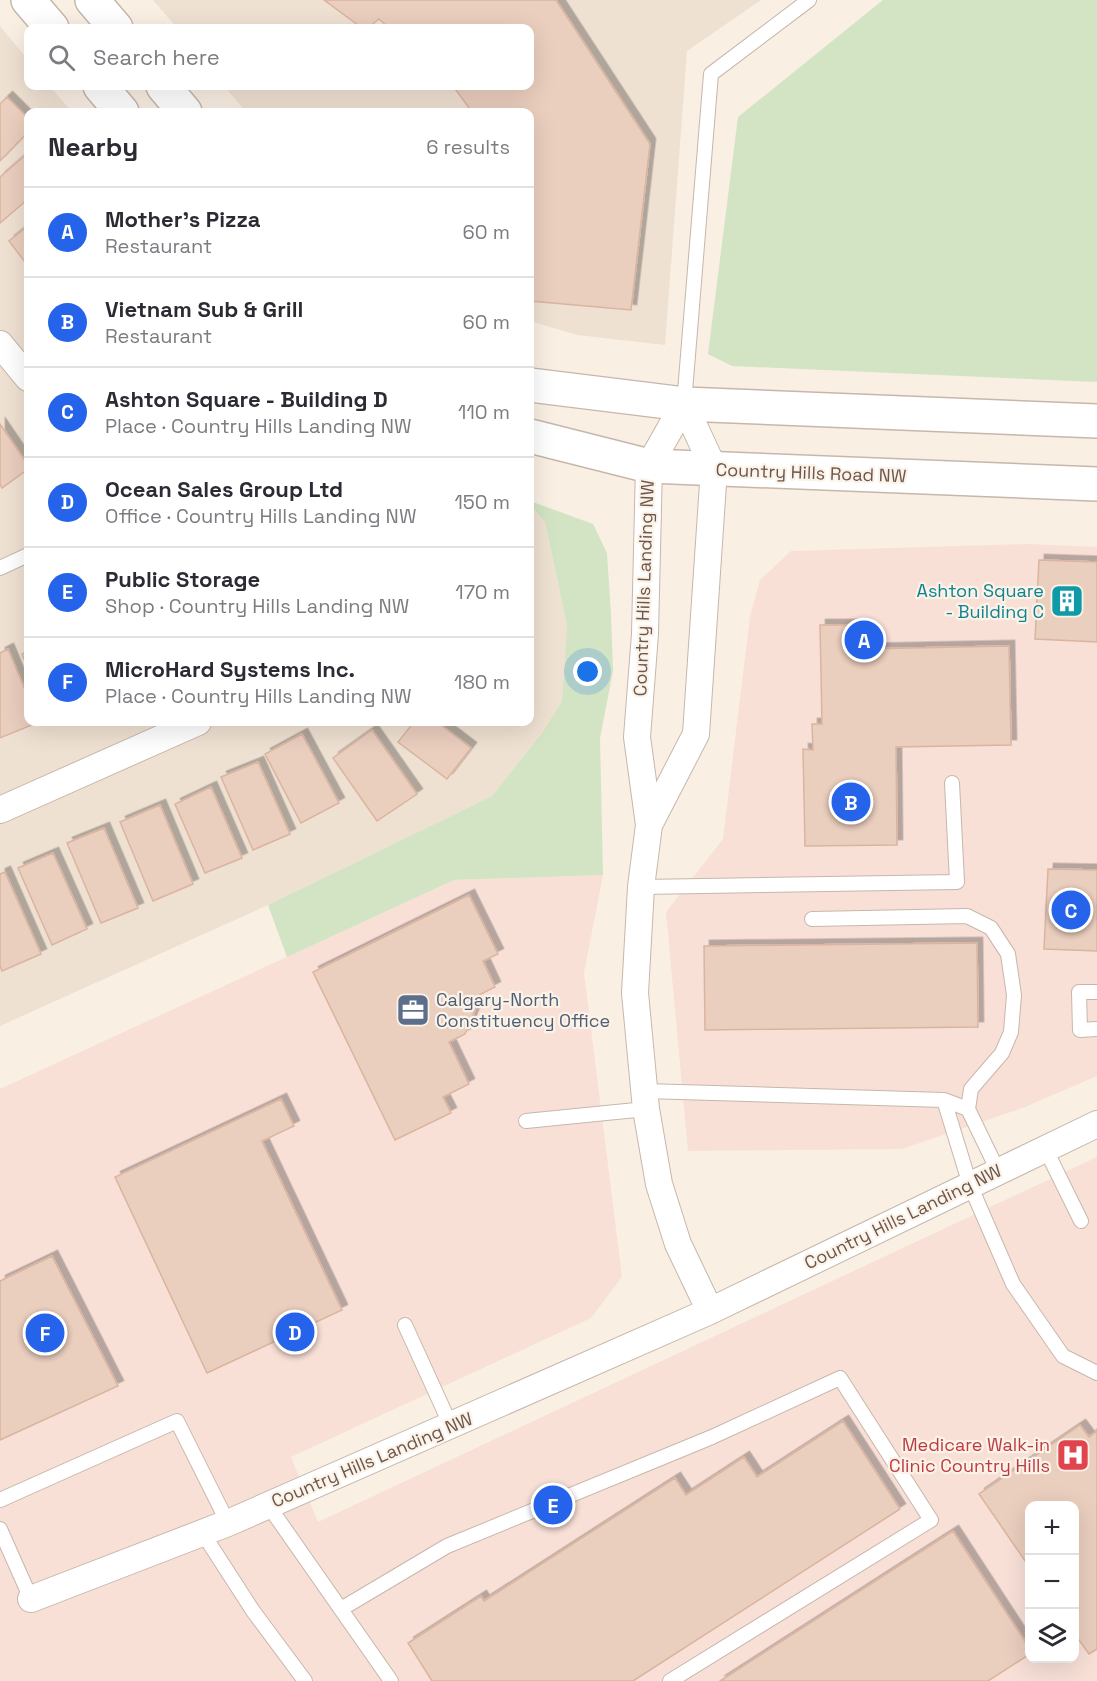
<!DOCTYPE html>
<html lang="en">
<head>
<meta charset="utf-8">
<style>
	:root { --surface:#fff; --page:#f2f2f3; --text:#2b2b33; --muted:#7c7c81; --line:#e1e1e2; --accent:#2563eb }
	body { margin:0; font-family:"Space Grotesk",sans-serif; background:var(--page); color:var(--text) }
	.controls { position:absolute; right:18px; bottom:18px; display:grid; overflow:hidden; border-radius:12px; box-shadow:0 6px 24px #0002 }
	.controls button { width:54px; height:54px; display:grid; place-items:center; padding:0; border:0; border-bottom:2px solid var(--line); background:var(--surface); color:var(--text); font:30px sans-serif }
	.you { position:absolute; left:588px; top:672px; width:21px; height:21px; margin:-15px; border:4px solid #fff; border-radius:50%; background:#1a73e8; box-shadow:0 0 0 9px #1a73e833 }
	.badge { display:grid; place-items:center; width:39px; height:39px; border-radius:50%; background:var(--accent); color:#fff; font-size:20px; font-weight:700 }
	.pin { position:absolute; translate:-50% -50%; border:3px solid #fff; box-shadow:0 2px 6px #0006 }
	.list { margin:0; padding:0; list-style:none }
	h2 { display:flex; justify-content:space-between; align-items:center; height:78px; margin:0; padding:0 24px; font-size:26px }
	h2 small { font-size:20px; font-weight:400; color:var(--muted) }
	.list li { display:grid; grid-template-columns:39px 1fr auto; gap:18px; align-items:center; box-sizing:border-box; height:90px; padding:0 24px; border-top:2px solid var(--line) }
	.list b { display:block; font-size:22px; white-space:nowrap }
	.list p { margin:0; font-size:20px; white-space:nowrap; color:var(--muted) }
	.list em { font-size:20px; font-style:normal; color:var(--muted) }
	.icon { flex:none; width:33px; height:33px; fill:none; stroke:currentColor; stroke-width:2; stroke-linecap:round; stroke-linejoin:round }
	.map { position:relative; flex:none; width:1097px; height:1681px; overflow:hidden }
	.search { position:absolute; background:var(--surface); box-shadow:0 6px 24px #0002; left:24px; top:24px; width:510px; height:66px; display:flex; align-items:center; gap:15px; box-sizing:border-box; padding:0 21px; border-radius:12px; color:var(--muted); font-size:22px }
	.panel { position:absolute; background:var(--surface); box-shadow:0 6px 24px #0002; left:24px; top:108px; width:510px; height:618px; border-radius:12px }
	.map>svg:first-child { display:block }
	.residential { fill:#efe1d2 }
	.commercial { fill:#f8e0d7; fill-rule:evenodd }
	.green { fill:#d2e4c3 }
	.building { fill:#eacebe; stroke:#dbb4a0; stroke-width:1.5; filter:url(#shadow) }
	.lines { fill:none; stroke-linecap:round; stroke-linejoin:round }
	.service-casing { stroke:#c7b7ab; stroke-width:16 }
	.minor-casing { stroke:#c7b7ab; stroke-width:28 }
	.tertiary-casing { stroke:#c7b7ab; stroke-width:36 }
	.service { stroke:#fff; stroke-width:14 }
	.minor { stroke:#fff; stroke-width:26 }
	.tertiary { stroke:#fff; stroke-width:33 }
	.labels { text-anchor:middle; stroke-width:4.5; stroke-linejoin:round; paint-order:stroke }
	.street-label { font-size:18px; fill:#6d564c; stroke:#fcf3e8 }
	.culture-label { font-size:18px; fill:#0d838f; stroke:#fcf3e8; text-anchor:end }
	.service-label { font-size:18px; fill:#4e5e75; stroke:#fcf3e8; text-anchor:start }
	.health-label { font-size:18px; fill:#be3a42; stroke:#fcf3e8; text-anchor:end }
</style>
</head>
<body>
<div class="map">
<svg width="1097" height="1681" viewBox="0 0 1097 1681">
	<defs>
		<filter id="shadow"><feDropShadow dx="5.5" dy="-5.5" stdDeviation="0" flood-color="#0004"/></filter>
	</defs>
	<rect width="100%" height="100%" fill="#f9efe3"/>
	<path class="residential" d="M153,0H761L687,51L665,345L577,335L530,321V112H246L224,86H530V28H177Z
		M0,26L28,60V86H50L72,112H28V722H530V505L545,522L567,625L562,701L542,733L492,796L268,905L0,1026Z"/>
	<path class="commercial" d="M1029,544L1097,547V1076L1025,1107L902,1149L688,1151L666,912L723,839L750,616L760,580L791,551Z
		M603,875L584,973L622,1277L591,1318L291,1457L318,1522L1097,1157V1681H0V1089L454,880ZM1030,1506H1074V1658H1030Z"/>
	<path class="green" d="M883,0H1097V382L732,366L708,354L738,117Z
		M530,501L593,524L607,553L611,615L613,671L600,738L603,875L454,880L287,957L268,905L492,796L542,733L562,701L567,625L545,522L530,505Z"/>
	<path class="building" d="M324,0H556L650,144L631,310L530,301V112H472L453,86H530V28H389L379,19L368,28H362Z
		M7,97L28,118V132L0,161V104Z
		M28,153V199L0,223V177Z
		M28,226V266L9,241Z
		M0,424L28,465V469L2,488L0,484Z
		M1039,560L1097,562V642L1035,639Z
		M820,625H863V649L1009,646L1011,745L896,747L897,845L805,846L803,749L813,750L812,724H822Z
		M8,649L28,697V722H39L0,738V653Z
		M28,651V669L22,654Z
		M414,722H437L471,748L447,779L398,742Z
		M372,730L417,794L377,821L333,758Z
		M302,734L339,803L301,823L265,754Z
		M258,762L290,834L253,850L221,777Z
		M211,787L242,858L205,873L175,804Z
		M160,805L193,884L153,901L120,822Z
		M104,828L138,908L101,923L67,843Z
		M53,853L87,929L52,945L18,868Z
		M1048,869L1097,870V951L1044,949Z
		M5,872L41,954L2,971L0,966V874Z
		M469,895L498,954L483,961L495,987L471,999L476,1008L465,1034L449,1042L469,1084L443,1097L451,1113L395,1140L313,972Z
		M977,943L978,1027L705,1030L704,946Z
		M281,1099L294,1126L262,1141L342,1310L207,1373L115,1177Z
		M52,1256L118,1386L0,1440V1281Z
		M843,1421L900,1509L633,1681H432L408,1643L481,1596L484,1601L675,1478L686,1495L744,1457L757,1477Z
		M1080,1425L1089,1437L1097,1431V1649L1089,1654L1074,1633V1506H1030V1568L979,1494Z
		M953,1531L1030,1649V1654L988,1681H720Z"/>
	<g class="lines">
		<defs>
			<path id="service" d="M684,404L711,74L809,0
				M0,568L28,555
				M641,887L957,882L952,783
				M812,919L967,916L991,928L1008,954L1014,995L1011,1032L1002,1053L971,1089L968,1109L998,1171
				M1097,992H1079L1080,1030L1097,1029
				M645,1091L944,1100L968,1109
				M944,1100L970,1185L1013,1284L1063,1356L1097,1373
				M526,1121L646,1109
				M1045,1148L1081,1221
				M405,1325L451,1426
				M0,1500L177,1421L228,1523
				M268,1505L391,1681
				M0,1529L31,1599
				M202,1532L253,1611L305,1681
				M341,1609L447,1546L712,1437L840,1378L931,1520L670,1681"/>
			<path id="minor" d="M0,344L28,378
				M684,404L649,466L645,634L637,737L649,825L641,887L635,993L646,1109L659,1184L678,1244L710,1311
				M0,810L198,722
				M649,825L696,734L714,469L684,404
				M31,1599L228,1523L710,1311L1097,1124"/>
			<path id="tertiary" d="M28,0L52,28
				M92,0L116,28
				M100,86L122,112
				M163,86L185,112
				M530,385L684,404L1097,421
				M530,436L649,466L1097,484"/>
		</defs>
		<use href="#service" class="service-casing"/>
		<use href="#minor" class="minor-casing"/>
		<use href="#tertiary" class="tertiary-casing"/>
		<use href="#service" class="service"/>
		<use href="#minor" class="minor"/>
		<use href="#tertiary" class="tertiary"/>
	</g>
	<defs>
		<symbol id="building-square" viewBox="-11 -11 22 22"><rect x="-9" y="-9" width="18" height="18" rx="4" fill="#0f9aa8" stroke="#fcf3e8"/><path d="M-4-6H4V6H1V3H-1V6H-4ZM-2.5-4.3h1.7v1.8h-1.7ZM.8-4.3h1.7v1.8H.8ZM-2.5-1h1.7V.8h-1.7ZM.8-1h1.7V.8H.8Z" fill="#fff"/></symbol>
		<symbol id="office-square" viewBox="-11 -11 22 22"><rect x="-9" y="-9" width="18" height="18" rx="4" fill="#5c6f8a" stroke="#fcf3e8"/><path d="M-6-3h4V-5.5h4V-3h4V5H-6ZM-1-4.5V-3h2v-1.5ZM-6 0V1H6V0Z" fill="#fff"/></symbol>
		<symbol id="hospital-square" viewBox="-11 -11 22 22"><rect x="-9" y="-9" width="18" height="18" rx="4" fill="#e0444e" stroke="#fcf3e8"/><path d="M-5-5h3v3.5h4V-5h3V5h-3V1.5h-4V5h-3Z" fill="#fff"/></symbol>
	</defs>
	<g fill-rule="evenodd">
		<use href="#building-square" x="1048" y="582" width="38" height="38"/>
		<use href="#office-square" x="394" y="991" width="38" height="38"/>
		<use href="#hospital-square" x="1054" y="1436" width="38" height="38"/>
	</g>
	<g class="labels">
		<g class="street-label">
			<text transform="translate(811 473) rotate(2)" y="6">Country Hills Road NW</text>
			<text transform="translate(644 588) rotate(-88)" y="6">Country Hills Landing NW</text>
			<text transform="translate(903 1217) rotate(-26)" y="6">Country Hills Landing NW</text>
			<text transform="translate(372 1460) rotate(-23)" y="6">Country Hills Landing NW</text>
		</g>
		<g class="culture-label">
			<text x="1044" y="597">Ashton Square<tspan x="1044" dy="21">- Building C</tspan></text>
		</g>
		<g class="service-label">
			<text x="436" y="1006">Calgary-North<tspan x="436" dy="21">Constituency Office</tspan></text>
		</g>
		<g class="health-label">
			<text x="1050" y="1451">Medicare Walk-in<tspan x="1050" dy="21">Clinic Country Hills</tspan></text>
		</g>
	</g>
</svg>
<div class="controls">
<button>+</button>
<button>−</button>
<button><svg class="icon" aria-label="layers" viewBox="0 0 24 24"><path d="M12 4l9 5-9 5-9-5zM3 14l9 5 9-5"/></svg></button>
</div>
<div class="you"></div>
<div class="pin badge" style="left:864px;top:640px">A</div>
<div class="pin badge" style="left:851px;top:802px">B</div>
<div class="pin badge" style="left:1071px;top:910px">C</div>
<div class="pin badge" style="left:295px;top:1332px">D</div>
<div class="pin badge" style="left:553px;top:1505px">E</div>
<div class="pin badge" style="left:45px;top:1333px">F</div>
<div class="search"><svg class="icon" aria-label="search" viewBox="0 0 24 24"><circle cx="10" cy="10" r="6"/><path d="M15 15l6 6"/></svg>Search here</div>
<section class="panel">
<h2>Nearby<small>6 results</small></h2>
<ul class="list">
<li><span class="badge">A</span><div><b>Mother's Pizza</b><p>Restaurant</p></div><em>60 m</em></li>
<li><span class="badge">B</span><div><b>Vietnam Sub &amp; Grill</b><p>Restaurant</p></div><em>60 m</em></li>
<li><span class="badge">C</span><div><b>Ashton Square - Building D</b><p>Place · Country Hills Landing NW</p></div><em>110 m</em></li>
<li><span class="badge">D</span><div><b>Ocean Sales Group Ltd</b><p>Office · Country Hills Landing NW</p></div><em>150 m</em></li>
<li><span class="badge">E</span><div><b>Public Storage</b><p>Shop · Country Hills Landing NW</p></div><em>170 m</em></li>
<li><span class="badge">F</span><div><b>MicroHard Systems Inc.</b><p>Place · Country Hills Landing NW</p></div><em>180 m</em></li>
</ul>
</section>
</div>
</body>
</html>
